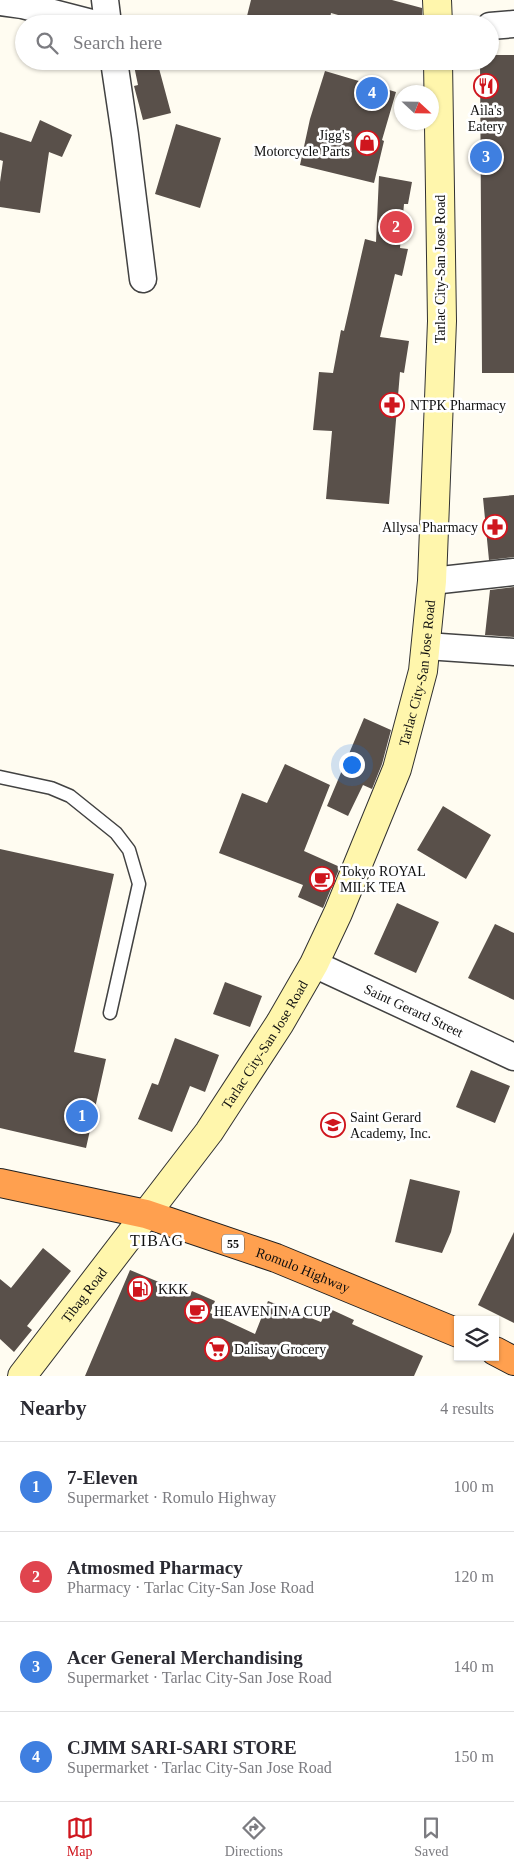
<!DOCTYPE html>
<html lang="en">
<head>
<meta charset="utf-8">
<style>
	:root { --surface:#fff; --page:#f7f7f7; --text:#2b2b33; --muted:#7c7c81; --line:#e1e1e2; --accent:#cf161e }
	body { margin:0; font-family:"Times New Roman",serif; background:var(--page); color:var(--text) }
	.controls { position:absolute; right:15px; bottom:15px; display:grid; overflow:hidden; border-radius:0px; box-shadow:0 1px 4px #0004 }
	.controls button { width:45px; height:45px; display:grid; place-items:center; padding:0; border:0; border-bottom:1px solid var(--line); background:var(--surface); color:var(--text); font:25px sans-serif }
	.compass { position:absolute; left:394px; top:85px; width:45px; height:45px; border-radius:50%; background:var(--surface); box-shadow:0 1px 4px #0004; rotate:112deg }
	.you { position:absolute; left:351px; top:764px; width:18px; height:18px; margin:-12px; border:4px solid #fff; border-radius:50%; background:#1a73e8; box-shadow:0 0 0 8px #1a73e833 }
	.badge { display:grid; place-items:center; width:32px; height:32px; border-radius:50%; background:var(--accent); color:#fff; font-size:16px; font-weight:700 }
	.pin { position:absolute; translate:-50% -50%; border:2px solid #fff; box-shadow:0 1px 5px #0006 }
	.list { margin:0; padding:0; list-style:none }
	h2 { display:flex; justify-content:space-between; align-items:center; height:65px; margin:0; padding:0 20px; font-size:21px }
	h2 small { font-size:16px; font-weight:400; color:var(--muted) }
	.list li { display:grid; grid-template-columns:32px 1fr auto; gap:15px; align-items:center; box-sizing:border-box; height:90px; padding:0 20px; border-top:1px solid var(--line) }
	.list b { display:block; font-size:19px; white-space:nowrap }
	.list p { margin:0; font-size:16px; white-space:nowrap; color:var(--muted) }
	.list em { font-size:16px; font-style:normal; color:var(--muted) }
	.icon { flex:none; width:28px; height:28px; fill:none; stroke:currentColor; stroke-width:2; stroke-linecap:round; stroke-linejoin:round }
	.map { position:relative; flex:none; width:514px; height:1376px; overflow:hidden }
	.search { position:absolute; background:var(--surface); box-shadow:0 1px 4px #0004; left:15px; right:15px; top:15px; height:55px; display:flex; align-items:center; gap:12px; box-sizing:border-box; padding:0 18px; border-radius:28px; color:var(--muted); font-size:19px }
	.sheet { height:425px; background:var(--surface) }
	nav { display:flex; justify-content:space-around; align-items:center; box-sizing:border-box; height:70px; border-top:1px solid var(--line); background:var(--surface); font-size:14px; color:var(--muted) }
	nav a { display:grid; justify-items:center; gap:2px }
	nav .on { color:var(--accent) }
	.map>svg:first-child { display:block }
	.building { fill:#59504a }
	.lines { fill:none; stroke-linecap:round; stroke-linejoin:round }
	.lane-casing { stroke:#424242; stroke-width:15 }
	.street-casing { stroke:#424242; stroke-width:29 }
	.secondary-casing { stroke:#313131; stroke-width:30 }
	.highway-casing { stroke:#202020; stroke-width:30 }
	.lane { stroke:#fff; stroke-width:12 }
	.street { stroke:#fff; stroke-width:26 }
	.secondary { stroke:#fff6ac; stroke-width:28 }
	.highway { stroke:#ffa04f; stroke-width:28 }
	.labels { text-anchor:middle; stroke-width:5; stroke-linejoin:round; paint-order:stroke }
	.shield { fill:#fff; stroke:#575757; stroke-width:1 }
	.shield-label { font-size:12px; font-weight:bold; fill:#0f0f0f }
	.poi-label { font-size:14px; fill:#0f0f0f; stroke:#fff; text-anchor:start }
	.street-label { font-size:14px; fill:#0f0f0f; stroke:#fff }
	.quarter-label { font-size:16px; letter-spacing:1px; fill:#0f0f0f; stroke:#fff }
</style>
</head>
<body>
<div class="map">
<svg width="514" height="1376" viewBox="0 0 514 1376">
	<rect width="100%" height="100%" fill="#fffcf1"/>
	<path class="building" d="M251,0H392L422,8V24H370L331,13L329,24H245Z
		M490,55H514V373H482L480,61H490Z
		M133,61H157L171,113L143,120L134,86L138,85Z
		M325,71L396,92L382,140L384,141L374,183L300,165L310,119Z
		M40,120L72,135L62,157L49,152L40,213L0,207V182L3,161L0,160V132L31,142Z
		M176,124L221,138L200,208L155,194Z
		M379,176L412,182L408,204H404L400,248L408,249L402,276L395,274L380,337L409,341L404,373L400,372L389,504L326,499L332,431L313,430L319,372L333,373L341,330L344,331L365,239L376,242Z
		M514,495V557L489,560L483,498Z
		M514,587V637L485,635L490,590Z
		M364,718L391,730L382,764L372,789L363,785L348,816L327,806Z
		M285,764L330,785L304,851L340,867L323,908L298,897L303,885L219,853L242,793L267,803Z
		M443,806L491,835L466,879L417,850Z
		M0,849L114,874L74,1052L106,1059L86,1148L0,1128Z
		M397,903L439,922L416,973L374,954Z
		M495,924L514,933V1000L468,978Z
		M225,982L262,996L250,1027L213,1014Z
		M175,1038L219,1055L205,1092L190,1086L172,1132L138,1119L152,1083L158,1085Z
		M471,1070L510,1086L495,1123L456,1107Z
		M410,1179L460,1191L451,1232L442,1253L395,1242Z
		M514,1232V1323L478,1305Z
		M43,1248L71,1271L27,1326L32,1330L14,1352L0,1339V1279L11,1288Z
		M130,1270L190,1295L192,1291L215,1301L210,1313L255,1334L268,1301L321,1322L328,1308L354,1320L352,1324L423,1356L414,1376H85Z"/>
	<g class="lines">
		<defs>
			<path id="lane" d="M0,777L51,788L70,796L116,833L129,850L139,884L110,1013"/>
			<g id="street">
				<path d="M105,0L108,24"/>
				<path d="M0,2L22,5L96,24"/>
				<path d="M490,26L514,24"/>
				<path d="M114,61L125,135L143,279"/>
				<path d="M432,581L514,572"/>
				<path d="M426,646L514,652"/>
				<path id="s1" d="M314,964L514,1057"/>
			</g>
			<g id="secondary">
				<path d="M437,0L438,24"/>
				<path id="s2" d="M22,1376L209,1132L280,1023L314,964L338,913L397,769L423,671L432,581L442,321L438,61"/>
			</g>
			<g id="highway">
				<path id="s3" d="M0,1183L146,1214L276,1258L458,1333"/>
				<path d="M495,1351L514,1361"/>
			</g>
		</defs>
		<use href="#lane" class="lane-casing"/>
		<use href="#street" class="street-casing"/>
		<use href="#secondary" class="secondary-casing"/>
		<use href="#highway" class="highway-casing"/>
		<use href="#lane" class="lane"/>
		<use href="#street" class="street"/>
		<use href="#secondary" class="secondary"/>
		<use href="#highway" class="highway"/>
	</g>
	<defs>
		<symbol id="restaurant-ring" viewBox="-11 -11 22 22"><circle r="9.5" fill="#fff" stroke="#cf161e" stroke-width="1.5"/><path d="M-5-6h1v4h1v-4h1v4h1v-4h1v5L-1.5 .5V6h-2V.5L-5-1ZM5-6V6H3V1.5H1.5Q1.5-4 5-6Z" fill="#cf161e"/></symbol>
		<symbol id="shop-ring" viewBox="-11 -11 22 22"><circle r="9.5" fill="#fff" stroke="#cf161e" stroke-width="1.5"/><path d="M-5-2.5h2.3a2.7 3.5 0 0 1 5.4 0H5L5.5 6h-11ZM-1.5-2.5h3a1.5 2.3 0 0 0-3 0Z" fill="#cf161e"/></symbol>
		<symbol id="pharmacy-ring" viewBox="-11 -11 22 22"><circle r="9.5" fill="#fff" stroke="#cf161e" stroke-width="1.5"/><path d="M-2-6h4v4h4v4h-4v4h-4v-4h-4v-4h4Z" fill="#cf161e"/></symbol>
		<symbol id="cafe-ring" viewBox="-11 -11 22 22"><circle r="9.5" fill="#fff" stroke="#cf161e" stroke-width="1.5"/><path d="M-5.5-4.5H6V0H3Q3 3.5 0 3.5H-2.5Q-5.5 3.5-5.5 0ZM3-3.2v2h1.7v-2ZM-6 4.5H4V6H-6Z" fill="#cf161e"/></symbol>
		<symbol id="school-ring" viewBox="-11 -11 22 22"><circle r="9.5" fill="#fff" stroke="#cf161e" stroke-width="1.5"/><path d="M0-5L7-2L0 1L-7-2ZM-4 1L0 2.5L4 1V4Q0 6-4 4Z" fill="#cf161e"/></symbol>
		<symbol id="fuel-ring" viewBox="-11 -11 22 22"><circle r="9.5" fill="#fff" stroke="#cf161e" stroke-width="1.5"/><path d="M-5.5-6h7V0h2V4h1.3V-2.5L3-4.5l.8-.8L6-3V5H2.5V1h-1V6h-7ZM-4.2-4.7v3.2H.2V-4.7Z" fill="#cf161e"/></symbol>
		<symbol id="supermarket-ring" viewBox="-11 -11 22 22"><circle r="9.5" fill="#fff" stroke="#cf161e" stroke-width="1.5"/><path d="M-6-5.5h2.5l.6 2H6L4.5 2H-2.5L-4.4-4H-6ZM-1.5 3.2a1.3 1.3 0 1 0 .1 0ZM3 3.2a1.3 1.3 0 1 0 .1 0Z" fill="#cf161e"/></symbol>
	</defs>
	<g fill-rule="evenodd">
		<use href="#restaurant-ring" x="472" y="72" width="28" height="28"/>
		<use href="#shop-ring" x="353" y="129" width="28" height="28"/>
		<use href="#pharmacy-ring" x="378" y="391" width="28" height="28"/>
		<use href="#pharmacy-ring" x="481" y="513" width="28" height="28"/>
		<use href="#cafe-ring" x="308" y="865" width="28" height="28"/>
		<use href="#school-ring" x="319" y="1111" width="28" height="28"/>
		<use href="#fuel-ring" x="126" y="1275" width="28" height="28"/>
		<use href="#cafe-ring" x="183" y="1297" width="28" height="28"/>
		<use href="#supermarket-ring" x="203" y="1335" width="28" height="28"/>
	</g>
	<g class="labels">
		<rect class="shield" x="222" y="1234.5" width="22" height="19" rx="4"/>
		<g class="shield-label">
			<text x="233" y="1248">55</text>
		</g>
		<g class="poi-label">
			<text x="486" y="115" text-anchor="middle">Aila's<tspan x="486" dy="16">Eatery</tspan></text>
			<text x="350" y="140" text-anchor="end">Jigg's<tspan x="350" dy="16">Motorcycle Parts</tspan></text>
			<text x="410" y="410">NTPK Pharmacy</text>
			<text x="478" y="532" text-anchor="end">Allysa Pharmacy</text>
			<text x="340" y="876">Tokyo ROYAL<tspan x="340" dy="16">MILK TEA</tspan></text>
			<text x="350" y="1122">Saint Gerard<tspan x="350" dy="16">Academy, Inc.</tspan></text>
			<text x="158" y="1294">KKK</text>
			<text x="214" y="1316">HEAVEN IN A CUP</text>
			<text x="234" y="1354">Dalisay Grocery</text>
		</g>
		<g class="street-label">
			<text transform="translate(440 269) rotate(-90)" y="5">Tarlac City-San Jose Road</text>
			<text dy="5" stroke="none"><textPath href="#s2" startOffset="816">Tarlac City-San Jose Road</textPath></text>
			<text dy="5" stroke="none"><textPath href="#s1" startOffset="110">Saint Gerard Street</textPath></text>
			<text dy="5" stroke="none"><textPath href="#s2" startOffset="411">Tarlac City-San Jose Road</textPath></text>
			<text dy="5" stroke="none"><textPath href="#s3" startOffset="316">Romulo Highway</textPath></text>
			<text dy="5" stroke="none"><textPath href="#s2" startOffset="102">Tibag Road</textPath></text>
		</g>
		<g class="quarter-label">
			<text x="157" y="1246">TIBAG</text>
		</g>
	</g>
</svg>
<div class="controls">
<button><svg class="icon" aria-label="layers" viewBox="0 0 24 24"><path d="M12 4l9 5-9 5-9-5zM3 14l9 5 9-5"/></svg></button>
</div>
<svg class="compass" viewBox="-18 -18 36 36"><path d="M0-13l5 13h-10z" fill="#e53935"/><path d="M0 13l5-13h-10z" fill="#7c7c81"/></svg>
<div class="you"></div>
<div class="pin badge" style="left:82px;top:1116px;background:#3f7fe0">1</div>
<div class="pin badge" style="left:396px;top:227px;background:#e0444e">2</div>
<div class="pin badge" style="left:486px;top:157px;background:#3f7fe0">3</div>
<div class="pin badge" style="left:372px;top:93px;background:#3f7fe0">4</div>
<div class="search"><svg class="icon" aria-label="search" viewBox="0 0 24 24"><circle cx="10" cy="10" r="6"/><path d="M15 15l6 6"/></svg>Search here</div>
</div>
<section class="sheet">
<h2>Nearby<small>4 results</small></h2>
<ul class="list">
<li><span class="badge" style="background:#3f7fe0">1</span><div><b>7-Eleven</b><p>Supermarket · Romulo Highway</p></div><em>100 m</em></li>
<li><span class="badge" style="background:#e0444e">2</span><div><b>Atmosmed Pharmacy</b><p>Pharmacy · Tarlac City-San Jose Road</p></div><em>120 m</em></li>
<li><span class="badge" style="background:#3f7fe0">3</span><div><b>Acer General Merchandising</b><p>Supermarket · Tarlac City-San Jose Road</p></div><em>140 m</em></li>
<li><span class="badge" style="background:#3f7fe0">4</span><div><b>CJMM SARI-SARI STORE</b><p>Supermarket · Tarlac City-San Jose Road</p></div><em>150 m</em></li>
</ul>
</section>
<nav>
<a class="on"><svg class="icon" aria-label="map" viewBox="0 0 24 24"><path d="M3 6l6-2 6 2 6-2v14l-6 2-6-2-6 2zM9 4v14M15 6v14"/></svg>Map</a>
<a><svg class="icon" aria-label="directions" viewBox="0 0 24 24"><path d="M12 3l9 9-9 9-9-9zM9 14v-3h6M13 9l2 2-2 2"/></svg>Directions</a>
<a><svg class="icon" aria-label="saved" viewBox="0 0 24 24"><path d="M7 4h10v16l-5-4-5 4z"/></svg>Saved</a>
</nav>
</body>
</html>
